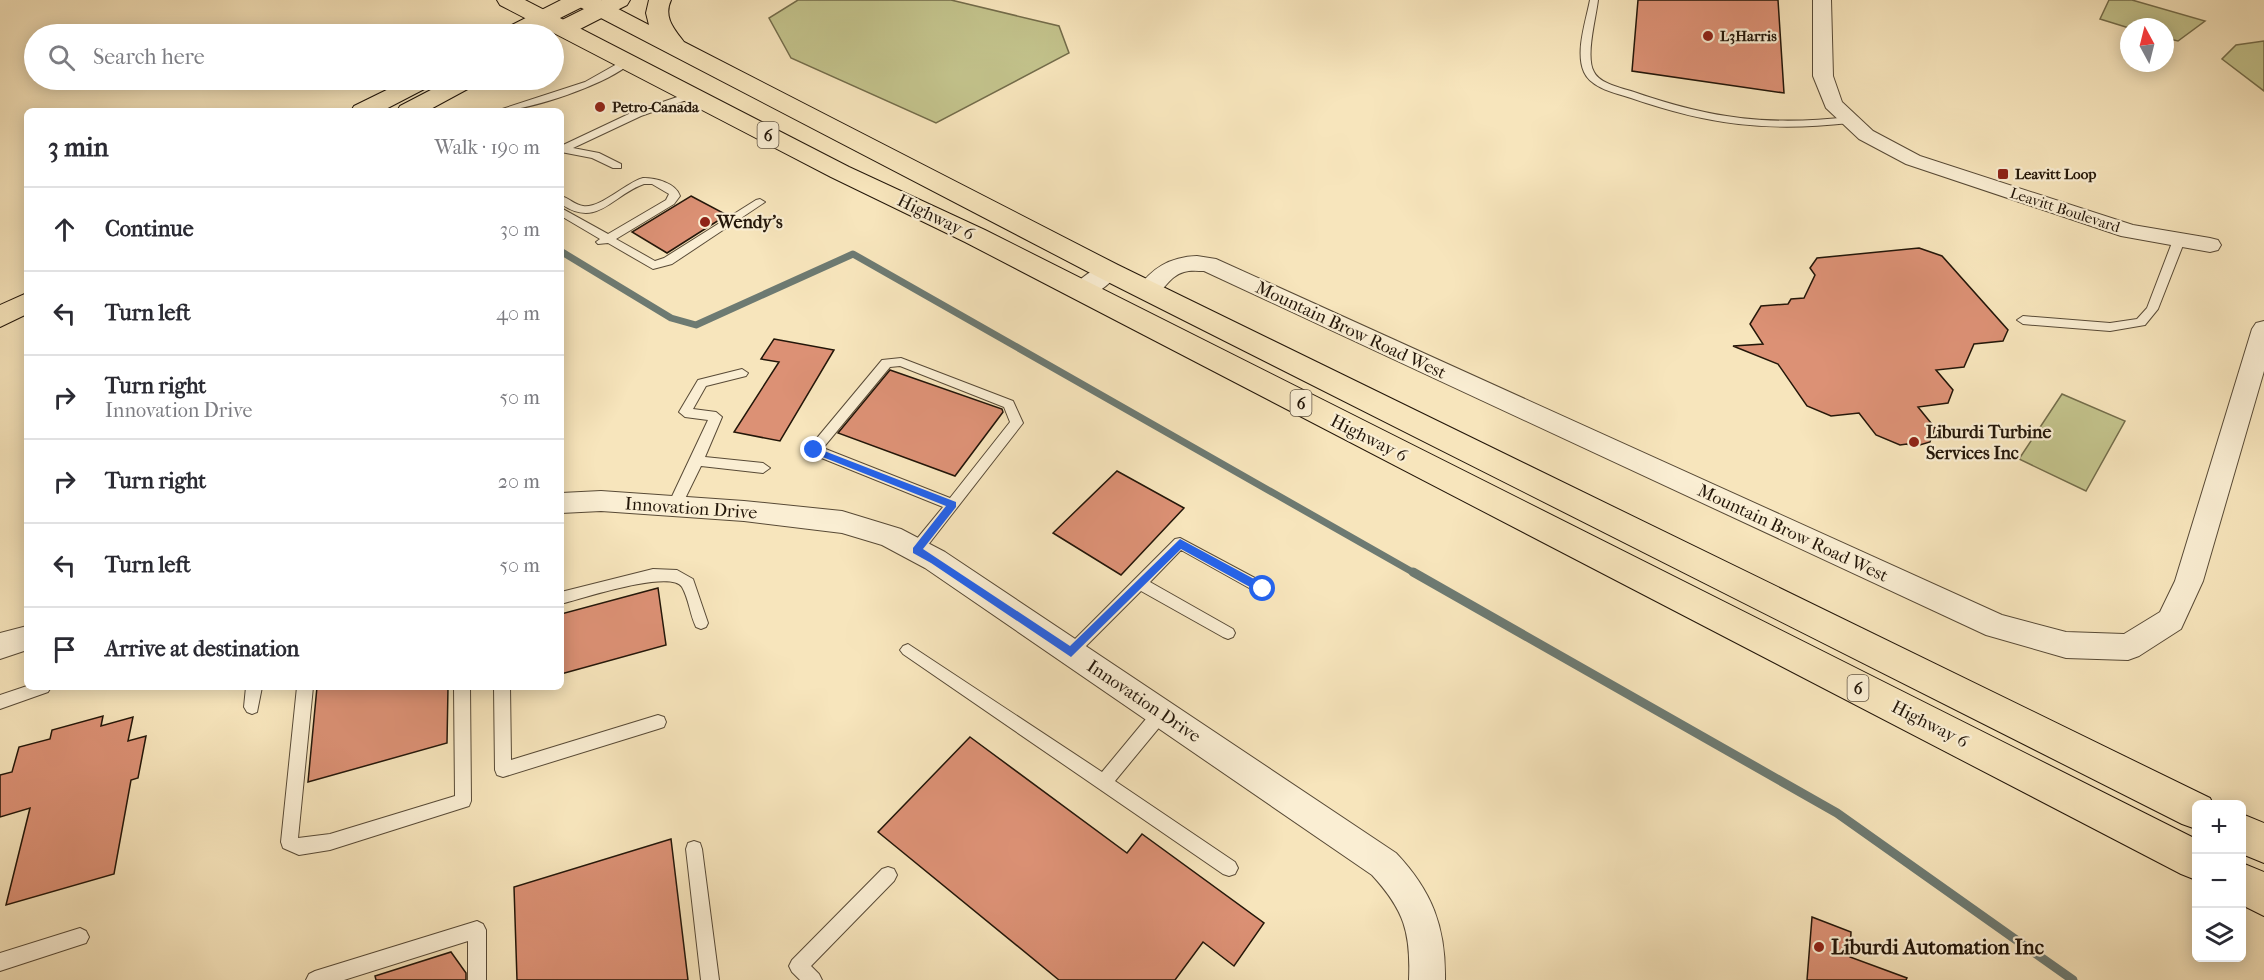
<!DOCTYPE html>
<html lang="en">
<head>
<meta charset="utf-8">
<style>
	:root { --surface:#fff; --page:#f2f2f3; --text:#2b2b33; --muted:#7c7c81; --line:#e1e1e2 }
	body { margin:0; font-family:"IM FELL French Canon",serif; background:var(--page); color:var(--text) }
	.controls { position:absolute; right:18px; bottom:18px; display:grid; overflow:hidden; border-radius:9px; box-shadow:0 3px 15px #0003 }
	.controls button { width:54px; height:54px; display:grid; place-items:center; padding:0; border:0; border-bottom:2px solid var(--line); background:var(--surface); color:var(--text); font:30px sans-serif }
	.compass { position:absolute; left:2120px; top:18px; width:54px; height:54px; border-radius:50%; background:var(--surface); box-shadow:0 3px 15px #0003; rotate:353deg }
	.stop { position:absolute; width:18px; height:18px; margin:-14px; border:4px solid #2563eb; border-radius:50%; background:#fff }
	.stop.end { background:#2563eb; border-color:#fff; box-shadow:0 2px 6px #0008 }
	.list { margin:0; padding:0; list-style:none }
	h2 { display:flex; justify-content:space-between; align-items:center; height:78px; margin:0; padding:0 24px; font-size:26px }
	h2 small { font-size:20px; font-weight:400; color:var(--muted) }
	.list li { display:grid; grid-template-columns:39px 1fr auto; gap:18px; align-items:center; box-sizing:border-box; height:84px; padding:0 24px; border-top:2px solid var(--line) }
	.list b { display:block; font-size:22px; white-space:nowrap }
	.list p { margin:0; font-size:20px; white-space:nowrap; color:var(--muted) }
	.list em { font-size:20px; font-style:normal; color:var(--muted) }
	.icon { flex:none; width:33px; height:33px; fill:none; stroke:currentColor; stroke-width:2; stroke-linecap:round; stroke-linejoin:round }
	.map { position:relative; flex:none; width:2264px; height:980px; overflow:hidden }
	.search { position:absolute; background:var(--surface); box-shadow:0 3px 15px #0003; left:24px; top:24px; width:540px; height:66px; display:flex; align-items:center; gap:15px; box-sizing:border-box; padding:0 21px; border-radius:33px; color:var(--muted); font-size:22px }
	.panel { position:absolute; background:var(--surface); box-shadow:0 3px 15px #0003; left:24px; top:108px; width:540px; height:582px; border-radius:9px }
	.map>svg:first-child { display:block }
	.green { fill:#c3c38c; stroke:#736c4a; stroke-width:1.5 }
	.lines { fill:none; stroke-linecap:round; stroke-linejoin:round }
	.stream-far2 { stroke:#6d7a72; stroke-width:5 }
	.stream-far1 { stroke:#6d7a72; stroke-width:7 }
	.stream { stroke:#6d7a72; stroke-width:9 }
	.building { fill:#dc9175; stroke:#231609; stroke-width:1.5 }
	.lane-casing { stroke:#584a36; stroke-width:2 }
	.street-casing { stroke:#584a36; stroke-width:2 }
	.primary-casing { stroke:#231609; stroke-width:2 }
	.highway-casing { stroke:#231609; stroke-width:2 }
	.lane { fill:#faeed3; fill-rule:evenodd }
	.street { fill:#faeed3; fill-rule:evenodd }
	.primary { fill:#f7e5bc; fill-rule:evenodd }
	.highway { fill:#f7e5bc; fill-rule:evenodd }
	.route { fill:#2563eb }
	.poi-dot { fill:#8f2418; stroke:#faeed3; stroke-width:2 }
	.labels { text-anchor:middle; stroke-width:4.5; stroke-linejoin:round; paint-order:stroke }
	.far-poi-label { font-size:15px; font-weight:bold; fill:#231609; stroke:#faeed3; text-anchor:start }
	.far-street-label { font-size:15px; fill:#231609; stroke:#faeed3 }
	.shield { fill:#faeed3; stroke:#645746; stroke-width:1.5 }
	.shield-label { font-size:16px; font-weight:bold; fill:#231609 }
	.street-label { font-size:18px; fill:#231609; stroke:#faeed3 }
	.poi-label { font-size:18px; font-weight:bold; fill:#231609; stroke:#faeed3; text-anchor:start }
	.near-poi-label { font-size:21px; font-weight:bold; fill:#231609; stroke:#faeed3; text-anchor:start }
</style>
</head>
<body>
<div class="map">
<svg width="2264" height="980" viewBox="0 0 2264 980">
	<rect width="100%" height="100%" fill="#f7e5bc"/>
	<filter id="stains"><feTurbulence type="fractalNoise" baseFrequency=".00333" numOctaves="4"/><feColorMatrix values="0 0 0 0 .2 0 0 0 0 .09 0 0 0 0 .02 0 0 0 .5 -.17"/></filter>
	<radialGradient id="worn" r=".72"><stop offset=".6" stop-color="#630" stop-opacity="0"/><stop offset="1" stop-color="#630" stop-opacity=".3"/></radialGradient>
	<path class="green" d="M798,0H951L1059,26L1069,53L936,123L791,58L769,18Z
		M2109,0H2132L2205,21L2178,41L2165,38V27L2129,28L2100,19Z
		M2264,41V91L2222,59L2236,45Z
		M2062,394L2125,421L2086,491L2019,459Z"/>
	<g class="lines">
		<path class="stream-far2" d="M561,251L565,253"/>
		<path class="stream-far1" d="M562,252L671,318L696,325L853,254L1416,574"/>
		<path class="stream" d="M1413,572L1837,813L2073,980"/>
	</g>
	<path class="building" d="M1638,0H1778L1784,93L1632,71Z
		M691,196L727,215L667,253L632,232Z
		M1919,248L1942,256L2008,330L2003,341L1974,344L1964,367L1936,370L1953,390L1948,403L1918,407L1935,428L1930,442L1913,447L1907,444L1900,445L1876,435L1859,413L1831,416L1807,406L1778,364L1733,346L1763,344L1750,324L1761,306L1788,304L1791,299L1804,298L1815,275L1810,268L1817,258Z
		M774,339L834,350L780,441L734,432L779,362L761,359Z
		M890,370L1002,409L1003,412L955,476L838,433Z
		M1117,471L1184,508L1121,575L1053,533Z
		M658,588L666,645L561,674V614Z
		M317,687H448L447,743L308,782Z
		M103,716L101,726L133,717L128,741L146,736L138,778L131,780L114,874L6,905L30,808L0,817V775L12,772L19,747L50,739L52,730Z
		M970,737L1127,853L1142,834L1264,923L1234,966L1203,942L1175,980H1059L878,832Z
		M671,839L688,980H517L514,887Z
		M1812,917L1851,932L1850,957L1907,978L1906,980H1807Z
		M451,952L466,973V980H376L375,976Z"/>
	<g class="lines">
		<defs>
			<path id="lane" d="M1590,0H1598C1596,18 1585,57 1594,72C1600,84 1622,88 1634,92C1712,119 1768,126 1850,117L1855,120L1850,123C1767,132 1709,125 1631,98C1615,93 1591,88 1584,72C1575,52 1586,21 1590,0Z
				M624,60L632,62C608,84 529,111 496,111L585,82Z
				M692,92L695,93V97L641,116L573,148L599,153L621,164V168H613L592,158L561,152V146L633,112Z
				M643,178C656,178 676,183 680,196L674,204L616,239L655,261L664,258L756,200L760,199L765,202L672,264L653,269L608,243L598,244L596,242L600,239L561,216V208L608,234L666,200L669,194L652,184H644C612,195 598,229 561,204V196C569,198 575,205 583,206C600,209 625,183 643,178Z
				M2179,237L2185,240L2158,309L2145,325L2110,331L2023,324L2017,320L2023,316L2110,323L2137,319L2147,308L2173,240Z
				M901,358L1013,401L1023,423L921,554H911L909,550L911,546L943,507L809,453L807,450L882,360ZM900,366L1004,407L1010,422L950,498L823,448L890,367Z
				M742,369L748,373L746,376L706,386L693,409L716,412L722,417L705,457L763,463L770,468L763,473L701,466L679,511H669L667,507L708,420L685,417L679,412L698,380Z
				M1180,538L1268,585L1270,589L1268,593L1263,595L1258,593L1181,550L1150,582L1233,629L1235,633L1233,637L1228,639L1223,637L1141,591L1076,656L1071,658L1066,656L1063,652L1066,648L1175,539Z
				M653,569L677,570L693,579L708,623L706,627L701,629L696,627C690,615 689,599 682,587C670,569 581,599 561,604V592Z
				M908,644L1102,772L1155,708L1161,706L1167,708L1169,713L1167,718L1115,781L1235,862L1238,868L1235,874L1229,876L1223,874L903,654L900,650L903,646Z
				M27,686L51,687L48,692L0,709V695Z
				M246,687H262L257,712L252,714L247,712L244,707Z
				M297,687H313L298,838L330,834L455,796L454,687H470L471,801L469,806L330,850L299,855L283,848L281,842Z
				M494,687H510L511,760L658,715L664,717L666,722L664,727L658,729L503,777L497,775L495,770Z
				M694,841L700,843L702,849L719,980H701L686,849L688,843Z
				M888,867L894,869L897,875L894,881L811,966L819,974L822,980H800L792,972L789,966L792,960L882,869Z
				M477,921L483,924L486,930V980H468V941L344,980H306L309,974L315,971Z
				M80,928L86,931L89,937L86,943L0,971V953Z"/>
			<path id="street" d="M1813,0H1831L1833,76L1842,102L1873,131L1920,156L2133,225L2210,238L2218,240L2221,245L2218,250L2210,252L2121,236L1906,164L1859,139L1826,108L1813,76Z
				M1197,256L1216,259L2002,615L2066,632L2124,634L2160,612L2175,581L2252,329L2256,323L2264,321V371L2203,581L2181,629L2139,656L2128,660L2066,658L1986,635L1204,271C1198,271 1190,270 1184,272C1165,277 1162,302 1140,296L1136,291C1151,268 1170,257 1197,256Z
				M1108,264L1116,266L1119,271C1111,285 1090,301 1074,296L1070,291C1078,279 1095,267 1108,264Z
				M601,491L744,501L842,511L901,529L945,552L1396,853C1432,891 1446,927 1445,980H1409C1411,932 1404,910 1372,875L925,568L882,545L842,533L744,521L601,511L561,513V493Z
				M27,626V650L0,659V633Z"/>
			<path id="primary" d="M561,0H589L586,5L528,34H501L504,29Z
				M602,0H630L627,5L578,30L570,32L562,30L559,25L562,20Z
				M407,80H436L432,85L382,111H351L354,106Z
				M450,80H479L475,85L427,111H397L400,106Z
				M27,293V314L0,327V305Z"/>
			<path id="highway" d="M497,0H525L849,167L985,230L2196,839V880L2181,874L965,242L831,177L500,5Z
				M573,0H601L649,25L646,13L649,0H671C663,17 674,29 684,42L1118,265L2210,798L2213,804H2196V829L2182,824L1098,277L576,5Z
				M2242,814L2264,823V863L2242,854Z
				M2242,863L2264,872V916L2242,905Z"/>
		</defs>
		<use href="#lane" class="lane-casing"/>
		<use href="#street" class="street-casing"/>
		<use href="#primary" class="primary-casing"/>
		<use href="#highway" class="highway-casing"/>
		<use href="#lane" class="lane"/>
		<use href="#street" class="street"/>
		<use href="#primary" class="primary"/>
		<use href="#highway" class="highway"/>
	</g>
	<path class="route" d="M814,447L956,502V507L923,549L1070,646L1180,539L1267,586L1268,589L1267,592H1259L1181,549L1071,657L931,563L913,553V548L946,506L810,452V448Z"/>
	<g class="poi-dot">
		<circle cx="1708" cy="36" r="6"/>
		<circle cx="600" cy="107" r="6"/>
		<rect x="1997" y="168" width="12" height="12" rx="3"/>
		<circle cx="705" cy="222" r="6"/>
		<circle cx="1914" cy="442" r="6"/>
		<circle cx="1819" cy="947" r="6"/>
	</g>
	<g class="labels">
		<g class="far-poi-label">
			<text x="1720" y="41">L3Harris</text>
			<text x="612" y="112">Petro-Canada</text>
			<text x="2015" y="179">Leavitt Loop</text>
		</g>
		<g class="far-street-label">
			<text transform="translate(2065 210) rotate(18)" y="5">Leavitt Boulevard</text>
		</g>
		<g class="shield">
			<rect x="757.5" y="122" width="21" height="26" rx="4.5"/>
			<rect x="1290.5" y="390" width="21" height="26" rx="4.5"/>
			<rect x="1847.5" y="675" width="21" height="26" rx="4.5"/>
		</g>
		<g class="shield-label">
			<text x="768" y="141">6</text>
			<text x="1301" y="409">6</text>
			<text x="1858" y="694">6</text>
		</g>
		<g class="street-label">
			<text transform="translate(936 217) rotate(26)" y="6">Highway 6</text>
			<text transform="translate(1351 330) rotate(25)" y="6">Mountain Brow Road West</text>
			<text transform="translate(1369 438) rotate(27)" y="6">Highway 6</text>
			<text transform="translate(691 508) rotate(4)" y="6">Innovation Drive</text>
			<text transform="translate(1793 533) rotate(25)" y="6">Mountain Brow Road West</text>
			<text transform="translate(1144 701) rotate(34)" y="6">Innovation Drive</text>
			<text transform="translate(1930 724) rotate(27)" y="6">Highway 6</text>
		</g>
		<g class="poi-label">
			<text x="717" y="228">Wendy's</text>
			<text x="1926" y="438">Liburdi Turbine<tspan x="1926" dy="21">Services Inc</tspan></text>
		</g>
		<g class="near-poi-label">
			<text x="1831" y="954">Liburdi Automation Inc</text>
		</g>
	</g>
	<rect width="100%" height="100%" filter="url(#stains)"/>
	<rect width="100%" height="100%" fill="url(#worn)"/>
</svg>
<div class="controls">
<button>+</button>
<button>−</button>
<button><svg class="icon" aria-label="layers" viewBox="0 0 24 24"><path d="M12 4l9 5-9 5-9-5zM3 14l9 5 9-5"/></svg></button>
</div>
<svg class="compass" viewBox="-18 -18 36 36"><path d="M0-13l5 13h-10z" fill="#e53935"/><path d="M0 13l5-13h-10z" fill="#7c7c81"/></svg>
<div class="stop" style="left:1263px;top:589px"></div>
<div class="stop end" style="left:814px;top:450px"></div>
<div class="search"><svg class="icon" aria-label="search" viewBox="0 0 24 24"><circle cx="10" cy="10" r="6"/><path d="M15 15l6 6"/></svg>Search here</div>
<section class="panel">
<h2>3 min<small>Walk · 190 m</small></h2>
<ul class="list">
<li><svg class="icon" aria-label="ahead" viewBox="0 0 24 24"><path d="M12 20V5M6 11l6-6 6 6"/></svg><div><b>Continue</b></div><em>30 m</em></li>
<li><svg class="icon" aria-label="left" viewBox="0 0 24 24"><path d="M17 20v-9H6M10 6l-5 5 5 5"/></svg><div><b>Turn left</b></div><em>40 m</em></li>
<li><svg class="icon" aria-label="right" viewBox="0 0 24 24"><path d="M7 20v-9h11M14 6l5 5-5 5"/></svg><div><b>Turn right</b><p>Innovation Drive</p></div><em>50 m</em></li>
<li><svg class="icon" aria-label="right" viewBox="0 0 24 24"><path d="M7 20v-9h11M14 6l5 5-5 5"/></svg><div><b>Turn right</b></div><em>20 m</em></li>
<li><svg class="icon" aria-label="left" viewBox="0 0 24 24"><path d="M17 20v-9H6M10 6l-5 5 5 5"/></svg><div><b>Turn left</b></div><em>50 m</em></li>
<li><svg class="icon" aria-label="arrive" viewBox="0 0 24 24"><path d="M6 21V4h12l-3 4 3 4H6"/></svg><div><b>Arrive at destination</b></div></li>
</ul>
</section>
</div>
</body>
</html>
